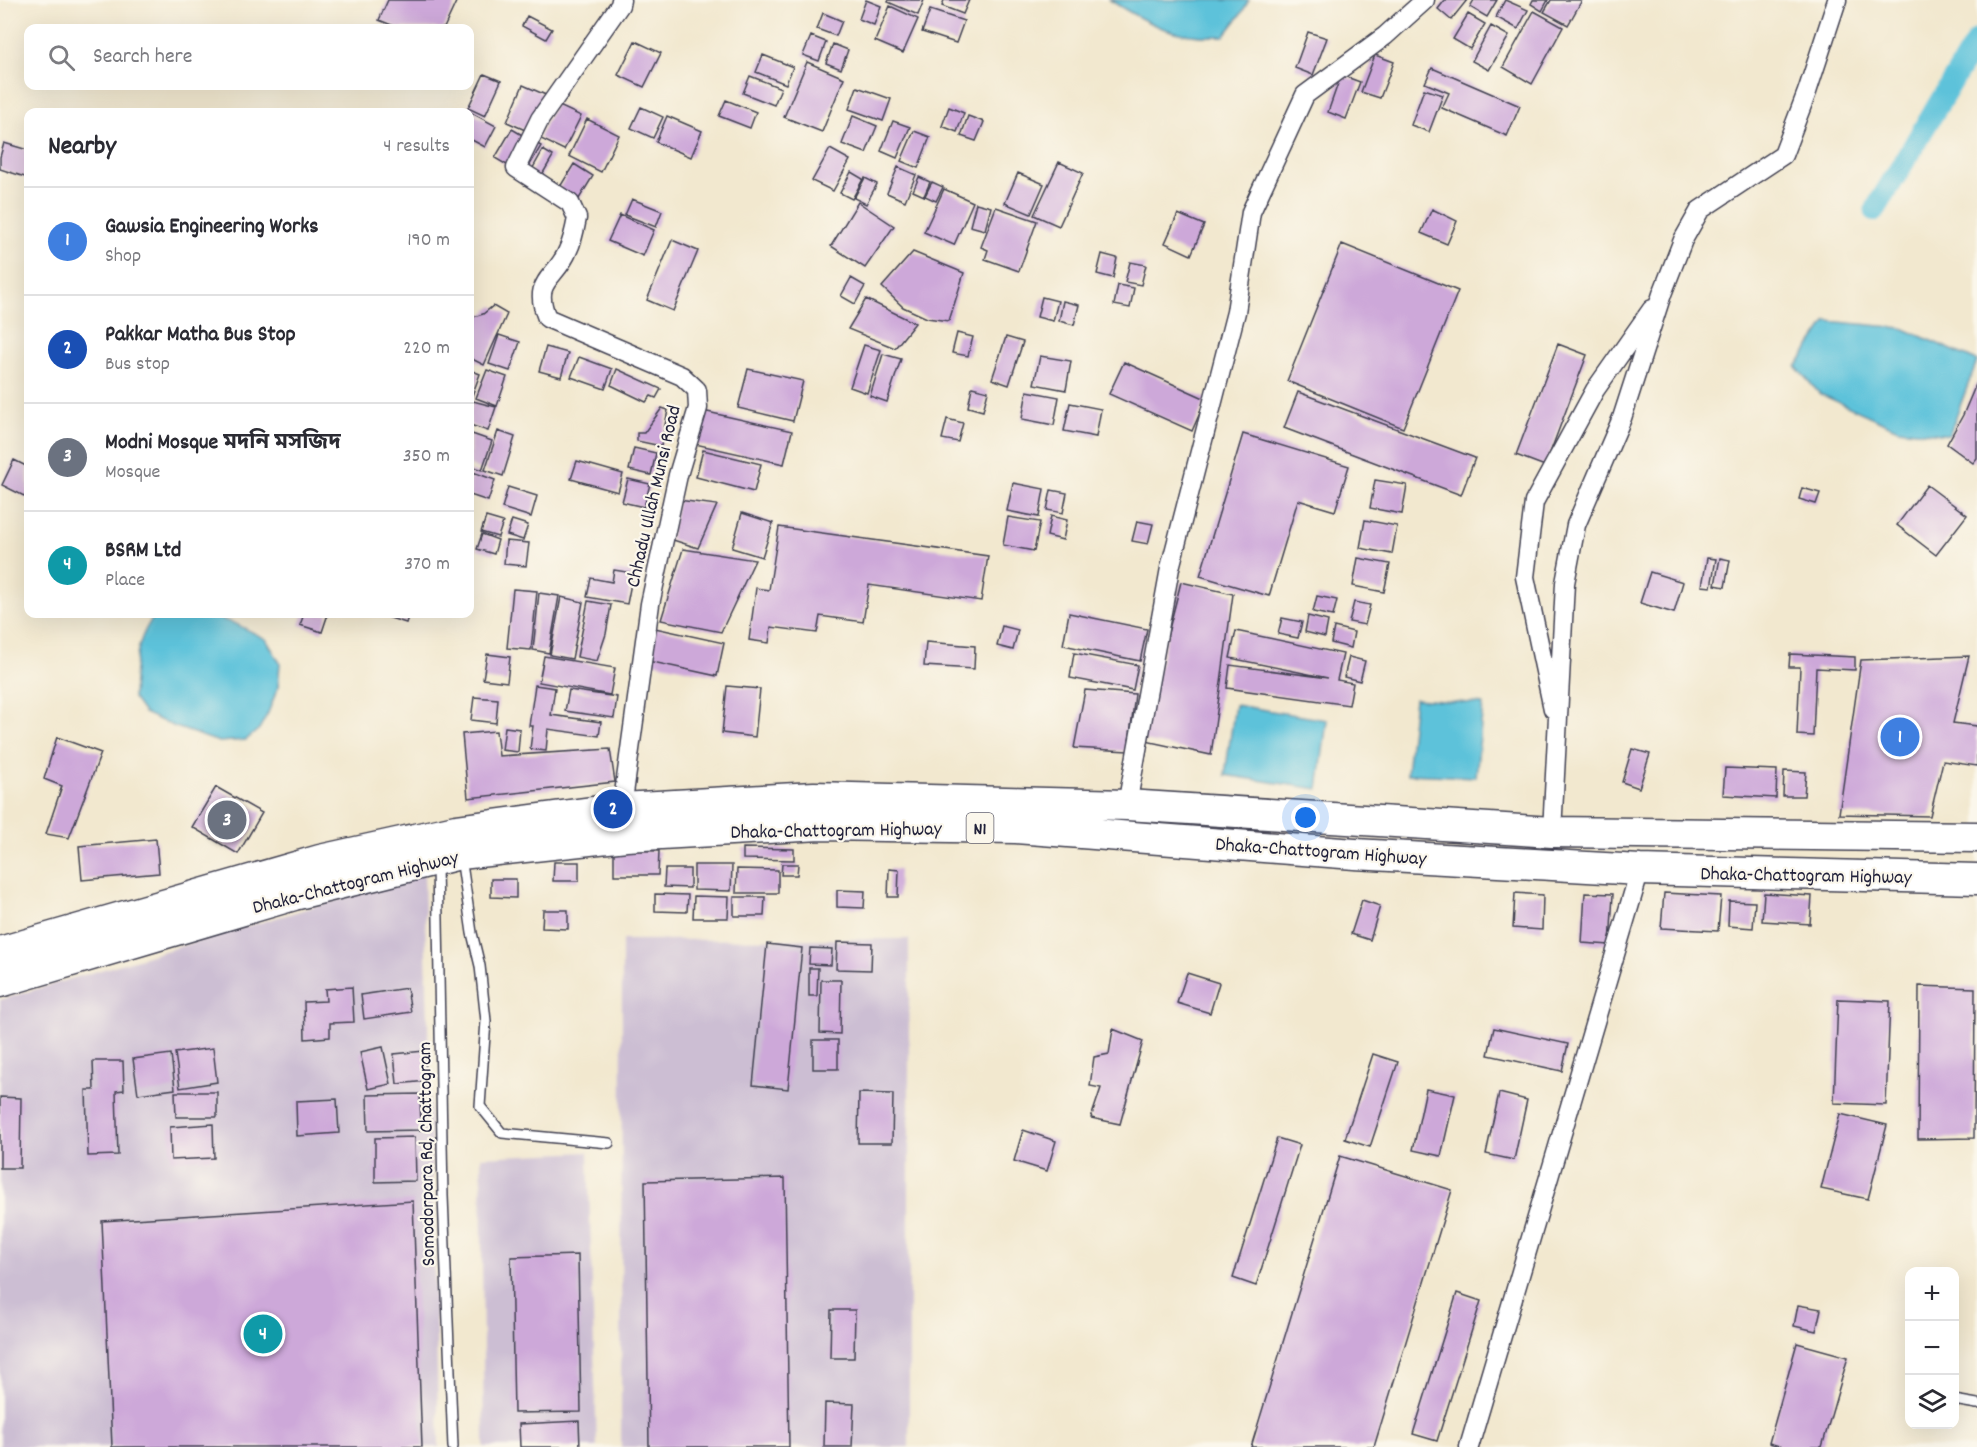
<!DOCTYPE html>
<html lang="en">
<head>
<meta charset="utf-8">
<style>
	:root { --surface:#fff; --page:#f2f2f3; --text:#2b2b33; --muted:#7c7c81; --line:#e1e1e2; --accent:#b5179e }
	body { margin:0; font-family:Dekko,"Noto Sans Bengali",sans-serif; background:var(--page); color:var(--text) }
	.controls { position:absolute; right:18px; bottom:18px; display:grid; overflow:hidden; border-radius:12px; box-shadow:0 6px 24px #0002 }
	.controls button { width:54px; height:54px; display:grid; place-items:center; padding:0; border:0; border-bottom:2px solid var(--line); background:var(--surface); color:var(--text); font:30px sans-serif }
	.you { position:absolute; left:1306px; top:818px; width:21px; height:21px; margin:-15px; border:4px solid #fff; border-radius:50%; background:#1a73e8; box-shadow:0 0 0 9px #1a73e833 }
	.badge { display:grid; place-items:center; width:39px; height:39px; border-radius:50%; background:var(--accent); color:#fff; font-size:20px; font-weight:700 }
	.pin { position:absolute; translate:-50% -50%; border:3px solid #fff; box-shadow:0 2px 6px #0006 }
	.list { margin:0; padding:0; list-style:none }
	h2 { display:flex; justify-content:space-between; align-items:center; height:78px; margin:0; padding:0 24px; font-size:26px }
	h2 small { font-size:20px; font-weight:400; color:var(--muted) }
	.list li { display:grid; grid-template-columns:39px 1fr auto; gap:18px; align-items:center; box-sizing:border-box; height:108px; padding:0 24px; border-top:2px solid var(--line) }
	.list b { display:block; font-size:22px; white-space:nowrap }
	.list p { margin:0; font-size:20px; white-space:nowrap; color:var(--muted) }
	.list em { font-size:20px; font-style:normal; color:var(--muted) }
	.icon { flex:none; width:33px; height:33px; fill:none; stroke:currentColor; stroke-width:2; stroke-linecap:round; stroke-linejoin:round }
	.map { position:relative; flex:none; width:1977px; height:1447px; overflow:hidden }
	.search { position:absolute; background:var(--surface); box-shadow:0 6px 24px #0002; left:24px; top:24px; width:450px; height:66px; display:flex; align-items:center; gap:15px; box-sizing:border-box; padding:0 21px; border-radius:12px; color:var(--muted); font-size:22px }
	.panel { position:absolute; background:var(--surface); box-shadow:0 6px 24px #0002; left:24px; top:108px; width:450px; height:510px; border-radius:12px }
	.map>svg:first-child { display:block }
	.industrial { fill:#ccbed3 }
	.water { fill:#5dc2da; stroke:#40728a; stroke-width:1.5 }
	.lines { fill:none; stroke-linecap:round; stroke-linejoin:round }
	.canal { stroke:#5dc2da; stroke-width:22 }
	.building { fill:#cda8d9 }
	.service-casing { stroke:#414051; stroke-width:12 }
	.minor-casing { stroke:#414051; stroke-width:21 }
	.trunk-casing { stroke:#414051; stroke-width:33 }
	.service { stroke:#fff; stroke-width:9 }
	.minor { stroke:#fff; stroke-width:18 }
	.trunk { stroke:#fff; stroke-width:30 }
	.labels { text-anchor:middle; stroke-width:4.5; stroke-linejoin:round; paint-order:stroke }
	.shield { fill:#fbf7ec; stroke:#636270; stroke-width:1.5 }
	.shield-label { font-size:18px; font-weight:bold; fill:#22223b }
	.street-label { font-size:20px; fill:#22223b; stroke:#fbf7ec }
</style>
</head>
<body>
<div class="map">
<svg width="1977" height="1447" viewBox="0 0 1977 1447">
	<rect width="100%" height="100%" fill="#fbf7ec"/>
	<filter id="ink" filterUnits="userSpaceOnUse"><feTurbulence type="fractalNoise" baseFrequency=".0167" numOctaves="2"/><feDisplacementMap in="SourceGraphic" scale="12" xChannelSelector="R" yChannelSelector="G"/><feConvolveMatrix kernelMatrix="1 2 1 2 8 2 1 2 1" color-interpolation-filters="sRGB"/></filter>
	<filter id="wash" filterUnits="userSpaceOnUse"><feTurbulence type="fractalNoise" baseFrequency=".008" numOctaves="4" result="noise"/><feDisplacementMap in="SourceGraphic" scale="24" xChannelSelector="R" yChannelSelector="G"/><feGaussianBlur stdDeviation="1.35" result="paint"/><feColorMatrix in="noise" values="0 0 0 0 0 0 0 0 0 0 0 0 0 0 0 0 0 1.4 0 .05"/><feComposite in="paint" operator="in"/></filter>
	<g filter="url(#wash)">
		<rect width="100%" height="100%" fill="#f2e8cf"/>
		<path class="industrial" d="M424,874L439,1447H0V1000Z
			M909,939V1447H621L622,940Z
			M588,1152L597,1447H484L481,1157Z"/>
		<path class="water" d="M1110,0H1249L1241,14L1224,36C1176,39 1149,25 1110,0Z
			M1827,321L1902,328L1977,361L1949,435L1898,429L1820,394L1796,367Z
			M157,614H205L236,624L266,639L280,663L278,687L268,713L259,729L246,740L219,742L173,726L144,713L133,698C134,670 136,634 157,614Z
			M1415,699L1483,704L1476,777L1407,774Z
			M1235,705L1327,720L1318,789L1225,775Z"/>
		<g class="lines">
			<path class="canal" d="M1875,210L1977,40"/>
		</g>
		<g id="blocks">
			<path class="building" d="M388,0H457L444,28H399L379,20Z
				M866,0L881,6L874,25L859,19Z
				M889,0H924L918,15L888,2Z
				M944,0H969L963,14L942,6Z
				M1445,0H1467L1451,20L1438,9Z
				M1474,0H1497L1487,17L1470,7Z
				M1505,0L1528,10L1518,29L1496,17Z
				M1533,0H1548L1542,11L1531,4Z
				M1551,0H1582L1568,25L1544,12Z
				M890,6L918,19L903,53L875,41Z
				M930,10L964,21L956,43L922,32Z
				M1534,11L1563,27L1532,84L1503,67Z
				M823,13L842,21L836,36L817,29Z
				M1468,14L1485,24L1470,49L1453,39Z
				M527,16L552,29L546,39L522,26Z
				M1491,26L1509,36L1489,70L1472,61Z
				M1308,32L1327,38L1313,75L1295,68Z
				M811,36L826,42L819,61L803,55Z
				M635,41L661,53L644,87L618,75Z
				M833,44L848,50L841,69L826,63Z
				M763,55L793,67L786,84L756,72Z
				M1375,55L1394,62L1380,98L1361,92Z
				M807,62L844,78L822,132L784,117Z
				M1432,68L1520,106L1507,136L1442,108L1449,93L1425,83Z
				M484,74L501,81L485,116L468,108Z
				M1341,75L1360,82L1346,119L1328,112Z
				M750,76L781,88L774,105L743,93Z
				M523,85L548,96L532,133L507,122Z
				M857,87L891,99L883,121L849,109Z
				M1424,89L1443,95L1429,132L1411,125Z
				M726,100L756,112L750,128L719,116Z
				M555,104L581,116L564,150L539,138Z
				M641,107L663,117L653,138L631,128Z
				M949,107L964,113L957,132L942,126Z
				M470,112L496,126L485,147L470,139Z
				M667,116L702,131L691,157L656,142Z
				M853,116L877,126L866,153L842,144Z
				M968,116L984,122L976,141L961,136Z
				M587,119L619,135L601,172L569,156Z
				M893,121L910,127L897,158L881,151Z
				M512,129L541,146L524,175L495,158Z
				M914,131L930,137L918,168L901,161Z
				M4,143L28,150V178L0,169V157Z
				M830,149L850,160L833,191L812,181Z
				M543,150L553,156L539,180L529,175Z
				M1059,162L1083,173L1059,226L1034,215Z
				M574,164L593,176L574,207L555,195Z
				M898,167L916,175L905,201L887,193Z
				M851,172L863,179L852,199L840,193Z
				M1018,173L1044,184L1031,214L1005,203Z
				M919,177L930,182L924,196L913,191Z
				M865,178L877,184L866,204L854,198Z
				M932,182L943,187L936,201L925,196Z
				M944,189L973,202L954,245L924,232Z
				M632,199L662,211L656,227L625,215Z
				M858,202L894,226L865,268L831,246Z
				M976,203L991,207L985,230L970,226Z
				M996,207L1037,221L1019,271L985,259L988,250L981,247Z
				M1432,209L1457,221L1447,244L1421,233Z
				M1178,214L1204,225L1191,255L1165,243Z
				M620,215L654,230L643,256L608,241Z
				M672,240L698,251L673,311L647,300Z
				M1342,244L1458,291L1403,428L1287,381Z
				M913,252L964,273L949,321L927,318L903,307L882,287Z
				M1102,254L1117,258L1113,278L1097,274Z
				M1130,262L1146,265L1141,285L1125,282Z
				M851,278L865,286L855,304L841,296Z
				M1118,285L1134,288L1130,308L1114,305Z
				M1042,297L1058,301L1053,321L1037,317Z
				M866,299L915,323L895,348L848,329Z
				M1063,301L1079,305L1074,325L1059,321Z
				M493,306L507,314L484,365L470,358V318L483,314Z
				M957,333L973,337L968,356L952,353Z
				M499,335L520,342L510,371L489,364Z
				M1006,337L1023,342L1009,385L992,379Z
				M1558,344L1587,355L1545,466L1516,455Z
				M864,345L881,350L867,393L850,387Z
				M546,347L568,353L561,377L539,371Z
				M883,354L901,359L887,402L870,396Z
				M1040,356L1071,361L1066,390L1034,384Z
				M579,357L612,369L605,389L571,377Z
				M1124,362L1206,399L1192,431L1109,394Z
				M617,369L661,389L656,398L651,396L646,402L611,385Z
				M748,369L803,381L793,421L738,408Z
				M470,370L480,374L470,401Z
				M487,370L507,377L497,406L476,398Z
				M1977,382V458L1973,463L1947,444L1963,415Z
				M972,387L988,391L983,411L968,407Z
				M1027,391L1059,397L1054,425L1022,419Z
				M1298,392L1475,458L1461,495L1284,428Z
				M473,401L496,407L488,431L470,425V414Z
				M1070,403L1101,409L1096,437L1064,431Z
				M662,408L668,410L661,446L637,441V433H644Z
				M703,411L792,431L784,464L695,444Z
				M947,419L963,423L958,442L942,439Z
				M498,431L515,437L503,476L485,470Z
				M472,434L492,441L482,470L470,466V440Z
				M1243,434L1349,466L1335,511L1298,500L1269,596L1200,576Z
				M634,448L656,453L651,475L629,470Z
				M703,450L761,464L754,492L696,477Z
				M14,460L28,467V498L2,485Z
				M577,461L623,474L618,492L571,479Z
				M470,471L495,480L488,501L470,495Z
				M628,479L650,484L644,507L622,502Z
				M1375,480L1407,485L1402,514L1370,508Z
				M1013,483L1044,489L1039,517L1007,511Z
				M1927,485L1967,515L1936,555L1897,525Z
				M508,487L537,496L531,517L502,508Z
				M1802,488L1820,493L1816,504L1799,499Z
				M1051,490L1067,493L1063,513L1047,510Z
				M678,500L717,505L698,548L670,539Z
				M742,513L773,523L762,557L732,548Z
				M1051,516L1067,520L1063,540L1047,536Z
				M486,517L503,522L498,537L481,532Z
				M1008,517L1040,522L1034,551L1003,545Z
				M512,520L528,525L523,540L507,535Z
				M1365,520L1397,526L1392,554L1360,548Z
				M1137,521L1153,524L1148,544L1132,541Z
				M779,527L988,556L981,601L869,585L863,622L820,616L817,633L771,627L769,643L749,640L756,588L769,590Z
				M482,534L498,540L494,554L477,549Z
				M506,541L529,543L526,566L504,564Z
				M683,549L755,560L721,632L661,620Z
				M1358,558L1390,564L1384,592L1353,586Z
				M1707,558L1716,559L1711,587L1702,586Z
				M1720,558L1730,560L1725,587L1715,585Z
				M614,570L633,573L627,604L587,597L591,578L612,582Z
				M1650,572L1683,582L1674,613L1640,603Z
				M1181,582L1233,594L1211,755L1141,740Z
				M513,589L537,591L531,650L507,648Z
				M539,593L559,596L549,653L533,650Z
				M1317,596L1337,600L1333,616L1313,612Z
				M561,597L583,602L572,659L550,655Z
				M588,601L611,605L606,634L597,661L577,657Z
				M1354,602L1370,605L1365,625L1349,622Z
				M1069,613L1147,629L1140,661L1063,645Z
				M304,614H328L322,632L300,625Z
				M385,614H409L406,623L384,616Z
				M1308,616L1328,621L1325,637L1305,632Z
				M1282,618L1302,622L1298,638L1278,634Z
				M1002,626L1018,630L1013,650L997,646Z
				M1334,627L1354,632L1351,648L1331,643Z
				M655,628L724,643L717,676L648,661Z
				M1236,631L1343,654L1337,680L1353,683L1349,705L1227,688L1230,665L1328,678L1230,658Z
				M926,642L975,646L974,669L924,666Z
				M1074,653L1138,665L1133,690L1070,678Z
				M487,654L510,657L507,682L483,679Z
				M1790,654L1855,657V670L1816,668L1813,736L1797,735L1800,667H1789Z
				M544,656L615,668L610,695L539,682Z
				M1969,656L1953,723L1977,726V766L1943,761L1930,816L1839,814L1861,660Z
				M1349,657L1365,661L1360,681L1344,677Z
				M535,685L555,688L551,715L601,722L599,736L548,729L546,751L530,749L533,726H529Z
				M727,686L760,689L755,737L722,733Z
				M569,690L617,697L614,718L565,711Z
				M1085,690L1135,694L1128,751L1074,748Z
				M474,697L498,699L496,723L471,720Z
				M505,727L520,729L518,752L502,750Z
				M496,731L499,756L610,749L615,782L468,798L462,734Z
				M57,737L101,753L69,838L46,834L62,786L44,779Z
				M1632,749L1650,754L1639,788L1622,782Z
				M1725,768L1777,770L1776,798L1723,795Z
				M1784,771L1806,772L1804,796H1783Z
				M216,787L262,813L238,854L192,827Z
				M156,839L159,873L82,880L79,846Z
				M743,848L794,849V860L743,859Z
				M614,850L659,851L658,875H614Z
				M554,862H579V881H553Z
				M782,864H798L797,875H781Z
				M694,865H732L731,891L694,890Z
				M665,869H690V888L664,887Z
				M737,869L778,870V893H736Z
				M889,869L899,870L898,897H888Z
				M491,879H516V898L491,897Z
				M837,890L865,891L864,908L837,907Z
				M1515,893L1543,895L1542,930L1513,928Z
				M1585,893L1613,894L1610,945L1582,943Z
				M1664,893L1721,896L1718,931L1661,928Z
				M1764,893L1812,896L1810,924L1762,921Z
				M655,894L688,895L687,912L655,911Z
				M694,896L729,897L728,918H693Z
				M734,897H765L764,916H734Z
				M1362,900L1380,906L1370,940L1351,934Z
				M1729,901L1755,902L1753,928L1728,926Z
				M543,910H568V929L542,928Z
				M837,942L872,943L871,970L836,969Z
				M767,944L802,948L788,1089L753,1085Z
				M810,948L832,949L831,965L809,964Z
				M809,968H818L817,996H809Z
				M1187,973L1219,983L1210,1013L1177,1003Z
				M821,980H841L840,1034L820,1033Z
				M1919,986L1975,988L1974,1138L1918,1139Z
				M352,987L354,1022L330,1023V1037L305,1039L304,1002L326,1001L325,989Z
				M407,988L411,1012L364,1019L361,995Z
				M1838,999L1890,1001L1886,1105L1834,1103Z
				M1494,1028L1568,1044L1562,1071L1488,1055Z
				M1113,1029L1143,1041L1120,1124L1091,1118L1101,1088L1090,1086L1094,1057L1109,1054Z
				M813,1040H838V1069H813Z
				M383,1047L391,1084L368,1089L360,1052Z
				M213,1048L217,1082L180,1088L175,1053Z
				M424,1051L427,1081L397,1084L394,1054Z
				M171,1054L175,1089L138,1094L133,1059Z
				M1373,1054L1398,1062L1370,1147L1345,1139Z
				M93,1061H123L124,1090L116,1091L118,1155L88,1156L86,1090H94Z
				M1426,1089L1455,1095L1441,1156L1413,1150Z
				M175,1092H217V1117H176Z
				M859,1093L893,1094L892,1143H858Z
				M1499,1093L1527,1100L1514,1160L1486,1154Z
				M420,1094L421,1130L368,1131L367,1095Z
				M0,1097L21,1098L20,1168H0Z
				M337,1099L339,1133L297,1136L296,1101Z
				M1840,1114L1887,1125L1868,1199L1821,1189Z
				M213,1124L214,1158L171,1160L170,1127Z
				M1023,1130L1056,1141L1047,1171L1014,1161Z
				M415,1137L416,1181L375,1182V1138Z
				M1277,1138L1300,1145L1256,1286L1233,1278Z
				M1340,1156L1452,1190L1374,1447H1251Z
				M785,1178L789,1447H649L645,1181Z
				M413,1201L422,1447H112L102,1221Z
				M578,1255L581,1412L514,1413L511,1257Z
				M1457,1293L1481,1301L1437,1441L1413,1434Z
				M1798,1305L1821,1309L1816,1331L1794,1326Z
				M831,1310H855L854,1358H830Z
				M1797,1343L1848,1357L1822,1447H1783L1769,1443Z
				M825,1403L854,1404L852,1447H824Z
				M579,1421L580,1447H520L519,1424Z"/>
		</g>
	</g>
	<g filter="url(#ink)">
		<use href="#blocks" fill-opacity="0" stroke="#414051" stroke-width="1.5"/>
		<g class="lines">
			<defs>
				<path id="service" d="M461,857L472,933L480,966L486,1021L480,1106L502,1133L609,1143
					M437,865L443,1196L453,1447
					M1954,1400L1977,1404"/>
				<path id="minor" d="M621,0L620,5L540,119L516,168L570,203L577,218C575,229 573,240 568,250C556,280 531,279 547,318L682,376L697,390L698,408L678,475L650,604L622,808
					M1553,709L1525,577L1534,502L1595,390L1652,309
					M1127,805L1170,568L1236,312L1251,212L1305,95L1385,36L1425,0
					M1552,832L1565,583L1576,525L1622,418L1662,294L1683,240L1700,210L1783,155L1807,92L1837,0
					M1469,1447L1640,870"/>
				<path id="trunk" d="M0,952L320,860L456,830L622,808L814,797L1127,805L1552,832L1977,837
					M0,982L294,895L460,854L626,836L820,825L1016,828L1355,854L1640,870L1977,879"/>
			</defs>
			<use href="#service" class="service-casing"/>
			<use href="#minor" class="minor-casing"/>
			<use href="#trunk" class="trunk-casing"/>
			<use href="#service" class="service"/>
			<use href="#minor" class="minor"/>
			<use href="#trunk" class="trunk"/>
		</g>
	</g>
	<g class="labels">
		<rect class="shield" x="966.5" y="813" width="27" height="30" rx="4.5"/>
		<g class="shield-label">
			<text x="980" y="834">N1</text>
		</g>
		<g class="street-label">
			<text transform="translate(652 496) rotate(-77)" y="7">Chhadu Ullah Munsi Road</text>
			<text transform="translate(836 829) rotate(-1)" y="7">Dhaka-Chattogram Highway</text>
			<text transform="translate(1321 850) rotate(4)" y="7">Dhaka-Chattogram Highway</text>
			<text transform="translate(1806 874) rotate(1)" y="7">Dhaka-Chattogram Highway</text>
			<text transform="translate(355 881) rotate(-14)" y="7">Dhaka-Chattogram Highway</text>
			<text transform="translate(425 1154) rotate(-91)" y="7">Somodorpara Rd, Chattogram</text>
		</g>
	</g>
</svg>
<div class="controls">
<button>+</button>
<button>−</button>
<button><svg class="icon" aria-label="layers" viewBox="0 0 24 24"><path d="M12 4l9 5-9 5-9-5zM3 14l9 5 9-5"/></svg></button>
</div>
<div class="you"></div>
<div class="pin badge" style="left:1900px;top:737px;background:#3f7fe0">1</div>
<div class="pin badge" style="left:613px;top:809px;background:#1a4fb4">2</div>
<div class="pin badge" style="left:227px;top:820px;background:#6b7280">3</div>
<div class="pin badge" style="left:263px;top:1334px;background:#0f9aa8">4</div>
<div class="search"><svg class="icon" aria-label="search" viewBox="0 0 24 24"><circle cx="10" cy="10" r="6"/><path d="M15 15l6 6"/></svg>Search here</div>
<section class="panel">
<h2>Nearby<small>4 results</small></h2>
<ul class="list">
<li><span class="badge" style="background:#3f7fe0">1</span><div><b>Gawsia Engineering Works</b><p>Shop</p></div><em>190 m</em></li>
<li><span class="badge" style="background:#1a4fb4">2</span><div><b>Pakkar Matha Bus Stop</b><p>Bus stop</p></div><em>220 m</em></li>
<li><span class="badge" style="background:#6b7280">3</span><div><b>Modni Mosque মদনি মসজিদ</b><p>Mosque</p></div><em>350 m</em></li>
<li><span class="badge" style="background:#0f9aa8">4</span><div><b>BSRM Ltd</b><p>Place</p></div><em>370 m</em></li>
</ul>
</section>
</div>
</body>
</html>
